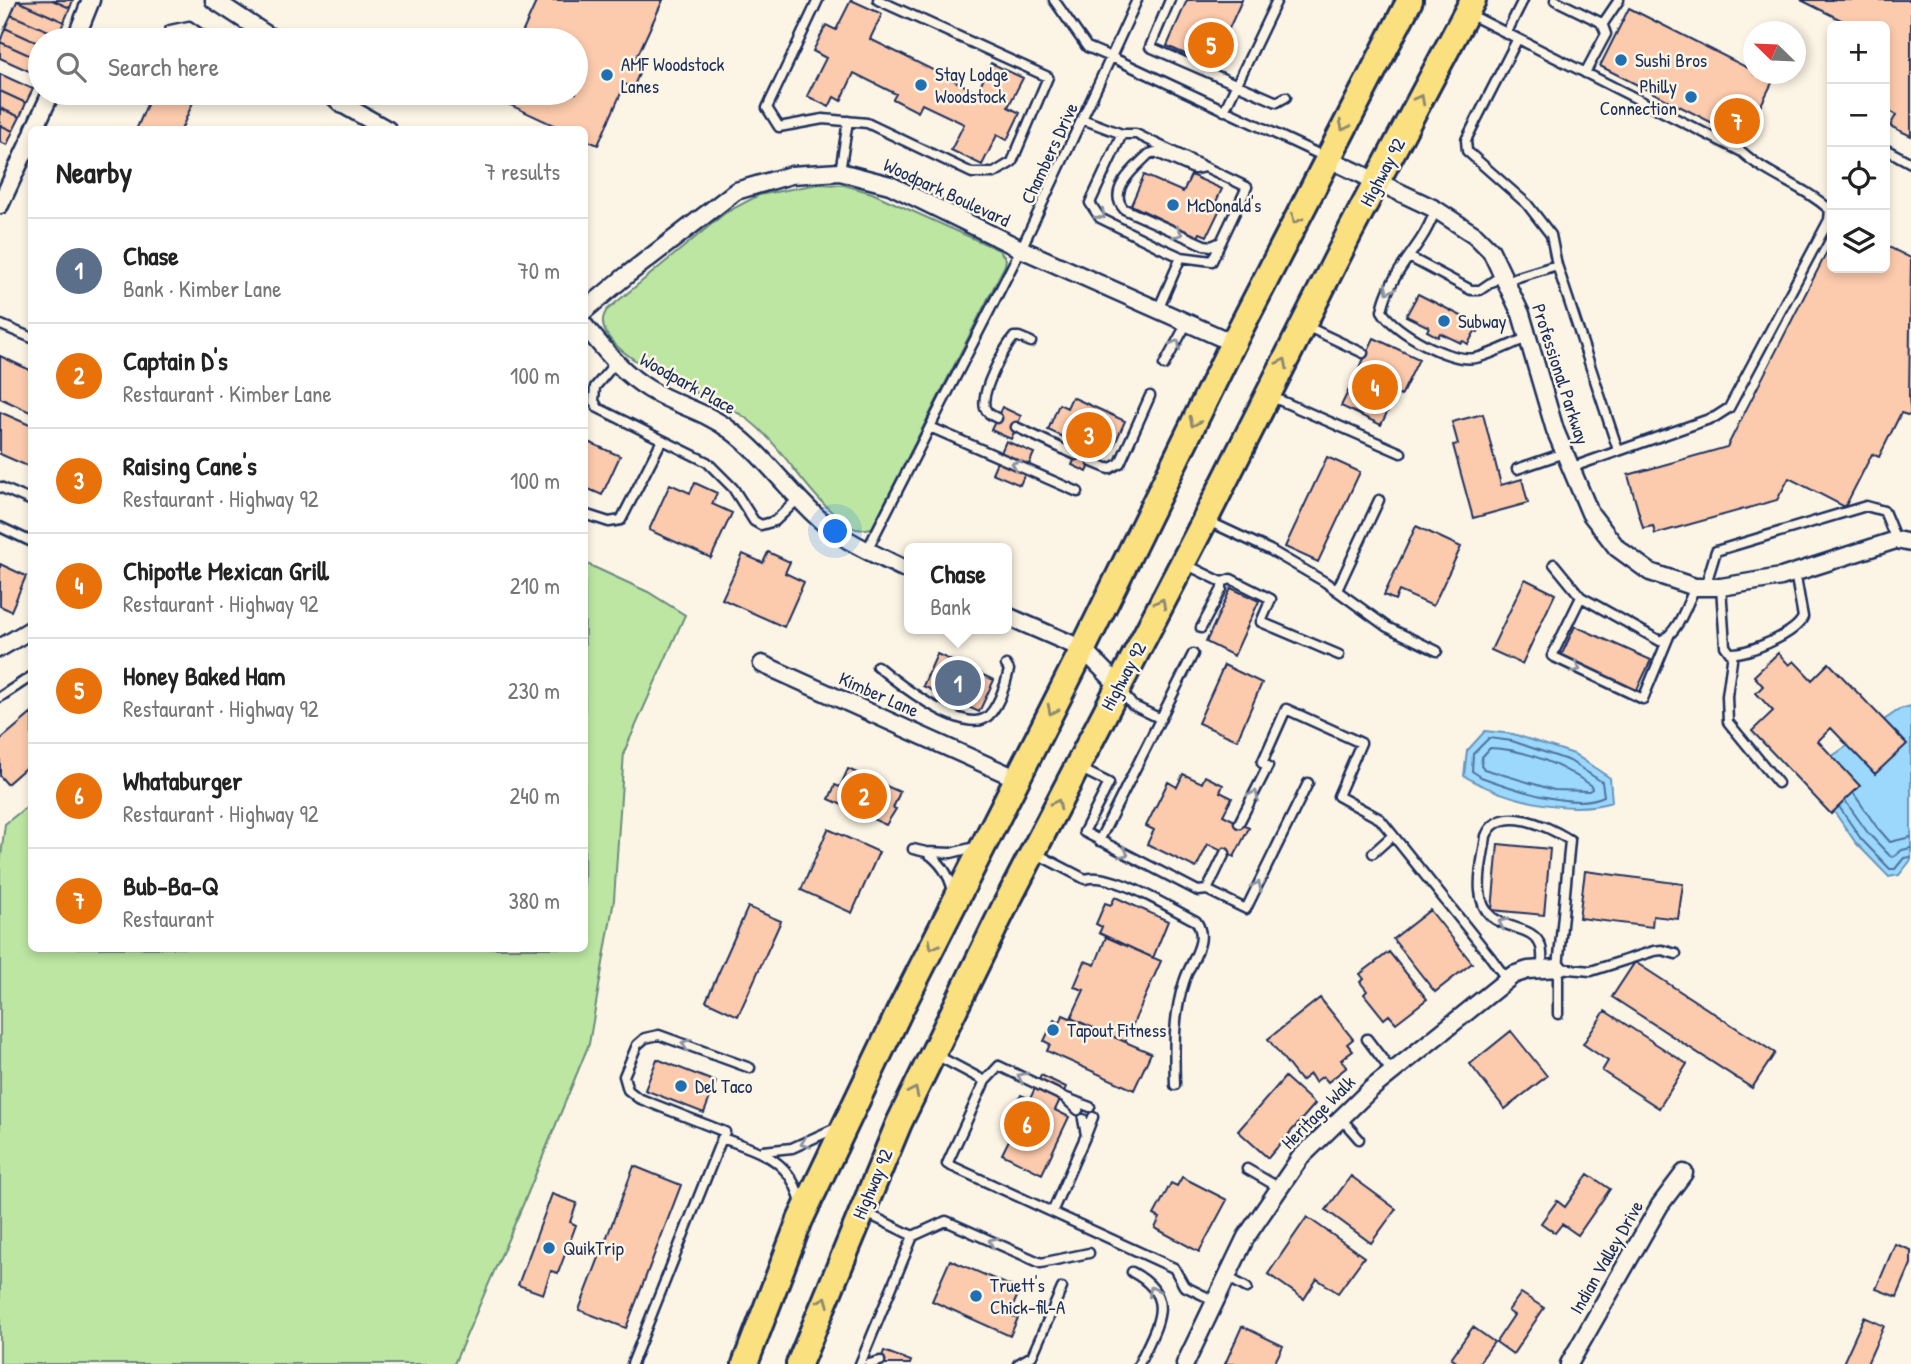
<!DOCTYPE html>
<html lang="en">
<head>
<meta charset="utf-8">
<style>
	:root { --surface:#fff; --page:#f6f6f6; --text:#222; --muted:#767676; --line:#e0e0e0; --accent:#0f766e }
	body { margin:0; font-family:"Patrick Hand",sans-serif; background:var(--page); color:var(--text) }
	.controls { position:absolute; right:21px; top:21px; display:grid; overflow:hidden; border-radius:10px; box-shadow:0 4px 10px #0003 }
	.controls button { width:63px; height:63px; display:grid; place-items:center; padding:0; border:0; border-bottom:2px solid var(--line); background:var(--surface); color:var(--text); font:35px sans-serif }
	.compass { position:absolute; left:1743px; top:21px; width:63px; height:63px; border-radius:50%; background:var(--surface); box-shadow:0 4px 10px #0003; rotate:293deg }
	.you { position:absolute; left:836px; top:532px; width:24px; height:24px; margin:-18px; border:5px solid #fff; border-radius:50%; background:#1a73e8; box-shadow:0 0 0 10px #1a73e833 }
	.badge { display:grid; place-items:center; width:46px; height:46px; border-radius:50%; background:var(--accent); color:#fff; font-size:23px; font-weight:700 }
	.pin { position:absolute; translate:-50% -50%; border:4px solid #fff; box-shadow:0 2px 7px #0006 }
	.popup { position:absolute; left:904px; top:543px; width:108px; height:91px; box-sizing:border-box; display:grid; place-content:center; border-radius:10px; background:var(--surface); filter:drop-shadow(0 2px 5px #0005); font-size:23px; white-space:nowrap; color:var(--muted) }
	.popup b { font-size:26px; color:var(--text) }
	.popup::after { content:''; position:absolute; left:50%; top:100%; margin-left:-14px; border:14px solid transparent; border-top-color:var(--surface) }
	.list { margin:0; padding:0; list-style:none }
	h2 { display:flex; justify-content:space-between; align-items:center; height:91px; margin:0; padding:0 28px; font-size:30px }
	h2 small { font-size:23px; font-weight:400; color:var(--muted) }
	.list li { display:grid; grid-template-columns:46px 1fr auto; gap:21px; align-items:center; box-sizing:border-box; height:105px; padding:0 28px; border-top:2px solid var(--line) }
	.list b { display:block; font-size:26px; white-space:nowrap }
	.list p { margin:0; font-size:23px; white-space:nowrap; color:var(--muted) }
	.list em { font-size:23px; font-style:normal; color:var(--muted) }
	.icon { flex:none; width:38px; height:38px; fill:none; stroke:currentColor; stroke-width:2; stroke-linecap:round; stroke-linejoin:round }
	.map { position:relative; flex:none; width:1911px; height:1364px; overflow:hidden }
	.search { position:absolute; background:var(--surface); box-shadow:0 4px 10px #0003; left:28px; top:28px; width:560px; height:77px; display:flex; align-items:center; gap:18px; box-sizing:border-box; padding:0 24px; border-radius:38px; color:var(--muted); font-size:26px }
	.panel { position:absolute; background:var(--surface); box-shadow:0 4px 10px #0003; left:28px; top:126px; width:560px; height:826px; border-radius:10px }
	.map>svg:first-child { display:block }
	.green { fill:#bce6a2; stroke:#6c8a80; stroke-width:2 }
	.water { fill:#9bd8fc; stroke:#6894bd; stroke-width:2 }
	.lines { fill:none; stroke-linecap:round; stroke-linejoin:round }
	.shore { stroke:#4e739d; stroke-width:2 }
	.building { fill:#fccaac; stroke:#1b2f5e; stroke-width:2 }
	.lane-casing { stroke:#1b2f5e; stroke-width:13 }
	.street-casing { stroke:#1b2f5e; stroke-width:21 }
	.primary-casing { stroke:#1b2f5e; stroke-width:30 }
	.lane { stroke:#fcf5e5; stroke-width:8 }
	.street { stroke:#fcf5e5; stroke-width:16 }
	.primary { stroke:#fbe080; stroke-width:24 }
	.oneway { stroke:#8b886f }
	.oneway2 { stroke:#8c92a2 }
	.poi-dot { fill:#1f6fb2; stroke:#fcf5e5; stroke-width:2.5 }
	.labels { text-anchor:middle; stroke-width:5; stroke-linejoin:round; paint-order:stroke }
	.poi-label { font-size:19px; fill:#1b2f5e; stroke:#fcf5e5; text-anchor:start }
	.street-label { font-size:19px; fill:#1b2f5e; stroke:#fcf5e5 }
</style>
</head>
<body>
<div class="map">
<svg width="1911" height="1364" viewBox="0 0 1911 1364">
	<rect width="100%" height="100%" fill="#fcf5e5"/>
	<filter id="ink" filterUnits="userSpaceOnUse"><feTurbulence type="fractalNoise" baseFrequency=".0143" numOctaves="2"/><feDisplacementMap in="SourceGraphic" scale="14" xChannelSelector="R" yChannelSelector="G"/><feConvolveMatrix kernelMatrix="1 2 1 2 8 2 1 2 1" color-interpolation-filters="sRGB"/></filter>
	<g filter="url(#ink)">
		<path class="green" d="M818,184L844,185L872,193L999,250L1006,259L1005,265L872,528C867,529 861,530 856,529C848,527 840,519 834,514C800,485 780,441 743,416C719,399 577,351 607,310L725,213L759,195Z
			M585,563L648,592L685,615L624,752L614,900L589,1044L525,1200L454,1364H0V864L5,824L31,803L32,948H584Z"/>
		<path class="water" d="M1911,706V860L1899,875L1889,877L1856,843L1833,810L1831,757L1900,709Z
			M1485,731L1513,734L1574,754L1610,778L1612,802C1568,815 1504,800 1464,776L1467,751Z"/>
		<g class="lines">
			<path class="shore" d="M1489,738L1512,741L1570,761L1602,782L1604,796C1574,811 1511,788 1481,777L1472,771L1473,754Z
				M1490,748C1525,749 1562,766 1591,785L1592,789L1589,791L1554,790L1484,769L1481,766L1482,757Z
				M1854,794L1876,826L1890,842L1911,837
				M1846,802L1868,833L1890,856L1893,857L1902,850L1911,848
				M1840,808L1861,839L1890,869H1895L1904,858L1911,857"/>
		</g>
		<path class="building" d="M52,0H73L70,8Z
			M52,0L70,8L64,22L17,1Z
			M537,0H663L634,63L642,67L633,88L625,84L598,145L584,139V130H564L493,97L495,93H576V40H519Z
			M851,0L882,14L870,39L977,92L991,63L1023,78L1008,107L1020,113L1007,140L997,135L982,165L951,150L964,124L922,104L918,112L893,99L896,94L854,73L841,101L834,97L829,107L807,96L826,58L813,51L826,25L836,30Z
			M1187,0H1242L1212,66L1167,46Z
			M1801,0H1911V136L1890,126L1896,115L1885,109V26H1853Z
			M17,1L64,22L58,35L11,15Z
			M1629,8L1754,71V74H1759L1773,81L1744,139L1600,66Z
			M11,15L58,35L56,40H40V44L5,28Z
			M5,28L40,44V60L0,42Z
			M0,42L40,60V76L0,58Z
			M0,74L33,89L26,103L0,91Z
			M0,91L26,103L20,117L0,108Z
			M152,93H197L181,130H136Z
			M0,108L20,117L13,131L0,125Z
			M0,125L13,131L7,145L0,142Z
			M1144,175L1183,192L1191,175L1222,189L1214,206L1220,209L1207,236L1200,233L1198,237L1131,205Z
			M1832,242V268H1885V245L1911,258L1909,398L1911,416L1901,413L1879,457L1872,454L1845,507L1789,478L1777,500L1655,534L1653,526L1643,528L1628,475L1727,447Z
			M1418,294L1481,326L1478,332L1475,331L1468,344L1463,341L1461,343L1440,333L1438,337L1427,331L1429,327L1406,316Z
			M1374,338L1419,359L1401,396L1396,394L1381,425L1341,406Z
			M0,356L32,371V413L0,398Z
			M1072,397L1125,421L1114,446L1101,441L1087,472L1072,465L1081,445L1048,430L1059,404L1067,408Z
			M1002,407L1021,416L1011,439L991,430Z
			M0,412L32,426V468L0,454Z
			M1483,414L1501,485L1522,479L1528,503L1473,518L1453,445L1458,444L1452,422Z
			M584,440L620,456L602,495L584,487Z
			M1006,441L1034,453L1020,485L992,473Z
			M1327,457L1360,472L1318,562L1285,547Z
			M695,483L717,493L712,504L732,513L711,558L649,530L670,484L690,493Z
			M1416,526L1461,547L1433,606L1399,591L1395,600L1384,595Z
			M768,552L790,562L785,573L804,582L784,627L722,599L743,554L763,563Z
			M0,564L26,576L11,611L0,606Z
			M1525,579L1555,594L1522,664L1491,650Z
			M1231,588L1259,601L1234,656L1206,642Z
			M1575,626L1651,660L1636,692L1560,658Z
			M1778,653L1789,665L1794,661L1812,680L1829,663L1907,744L1875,774L1831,728L1818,741L1860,786L1831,814L1752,731L1773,711L1756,693L1763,686L1754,676Z
			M937,654L994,680L979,712L923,686Z
			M1224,665L1262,683L1237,740L1198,723Z
			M32,713V762L7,784L0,776V740Z
			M848,769L900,792L893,808L896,809L886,825L829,799L835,785L840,787Z
			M1183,774L1202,783L1205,776L1223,785L1220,792L1232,798L1223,815L1249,828L1234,857L1208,844L1196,868L1147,844L1154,830L1146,826L1168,782L1177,787Z
			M828,829L879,852L852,913L801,890Z
			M1498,844L1550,849L1544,915L1492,910Z
			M1585,871L1683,884L1678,919L1653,916L1652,927L1579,918Z
			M1115,897L1168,921L1153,958L1099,933L1102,927L1096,924L1105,903L1111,905Z
			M748,907L781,921L738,1016L706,1001Z
			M1430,910L1472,963L1435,992L1393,939Z
			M1106,937L1161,961L1125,1042L1071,1018L1084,990L1074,987L1085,961L1095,965Z
			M1389,952L1427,999L1396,1023L1389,1015L1384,1019L1364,994L1367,991L1360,982L1364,979L1360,974Z
			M1635,962L1775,1053L1752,1088L1612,997Z
			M1320,998L1353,1039L1347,1044L1353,1051L1341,1060L1347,1067L1328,1082L1323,1076L1315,1082L1310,1074L1301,1081L1268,1039Z
			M1605,1011L1687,1064L1659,1108L1602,1071L1608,1061L1583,1044Z
			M1063,1015L1151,1053L1134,1090L1047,1051L1050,1044L1044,1041L1054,1020L1060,1023Z
			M1511,1031L1547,1076L1505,1109L1470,1064Z
			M657,1059L716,1082L704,1113L645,1090Z
			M1041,1075L1066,1087L1055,1110L1069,1117L1042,1174L1002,1154L1020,1118L1012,1114L1021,1095L1030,1099Z
			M1285,1077L1315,1104L1268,1158L1238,1131Z
			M634,1166L681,1185L626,1328L579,1310Z
			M1588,1174L1610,1189L1578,1235L1562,1224L1555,1233L1541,1223L1557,1201L1565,1207Z
			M1351,1176L1396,1209L1371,1243L1326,1210Z
			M1182,1177L1227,1200L1199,1252L1155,1228L1160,1218L1154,1215L1171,1183L1177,1186Z
			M552,1194L577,1203L570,1222L576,1225L558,1273L551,1271L543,1294L518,1285Z
			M1307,1217L1364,1257L1338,1293L1317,1279L1304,1299L1268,1274Z
			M1895,1244L1911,1250V1264L1897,1297L1876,1289Z
			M950,1260L1020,1290L1009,1315L1018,1318L1010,1336L932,1301Z
			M1521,1293L1544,1308L1513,1354L1496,1342L1514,1315L1508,1311Z
			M1864,1317L1884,1326L1867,1364H1845L1843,1363Z
			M1242,1326L1283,1346L1274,1364H1225Z
			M1473,1327L1494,1342L1478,1364H1459L1451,1358Z
			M884,1351L911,1361L910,1364H879Z"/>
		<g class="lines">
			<defs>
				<path id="lane" d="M818,0L767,108L779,127L823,119L867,123L972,173H994L1012,162L1048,77L878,0
					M1054,0L1087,47L1111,57L1137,0
					M1170,0L1150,47L1277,102L1286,97
					M1555,0L1602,23L1606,34L1585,73
					M1469,14L1742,152C1768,176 1804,186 1830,210L1829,220L1729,408L1715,417L1570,468
					M1602,25L1619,0
					M1506,34L1523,0
					M166,40L170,30L189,26L209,40
					M1517,40L1466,140L1467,151L1527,204L1551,235L1557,265
					M1224,111L1277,0
					M1082,119L1122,134H1136L1247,187L1212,261L1181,257L1159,247L1100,218L1090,203L1122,134
					M1885,149L1911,163
					M1205,167L1194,169L1155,152L1149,154C1137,166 1106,190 1124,209L1204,245L1212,246L1221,242
					M840,172L848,121
					M1436,209C1432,219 1427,230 1421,239C1406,262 1387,283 1382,311C1394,332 1451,363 1476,358C1493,354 1511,344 1527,338
					M1409,257L1471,290H1480L1502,275
					M1505,281L1557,265L1618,450
					M1158,310L1181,257
					M1,325L32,338
					M1306,326L1363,353
					M616,362L595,387L594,401L598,408L707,462L733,488L754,521L761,525L775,521L798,499
					M1164,365L1187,323
					M1270,396L1401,453
					M997,418C992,416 987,413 985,408C980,392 1004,349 1014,337H1019L1031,342
					M930,427L1078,492
					M1016,427L1076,455
					M1092,462L1109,469L1120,463L1150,396
					M1517,469L1564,453
					M0,487L32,501
					M584,514L609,522L621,520L662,440
					M1208,521L1270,550L1325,582L1387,627L1437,651
					M0,527L32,542
					M867,550L1021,249L1111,57L1327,158
					M1185,564L1222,582V589L1201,628
					M1554,564L1581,597L1660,641C1678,634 1687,604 1695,587
					M1222,582L1231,579L1271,599L1261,622L1339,655
					M1705,587L1716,551L1866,506L1884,511L1896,540
					M1721,587L1725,646L1730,653C1748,654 1796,634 1803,617L1795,572
					M1337,590L1379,500
					M1581,597L1552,656L1643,699L1669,636
					M1733,653L1727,696L1728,722L1778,783
					M877,666C895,681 958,731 984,719C997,712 1006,684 1009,670L1006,665
					M1122,691L1132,705L1161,719
					M0,697L32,676
					M1262,763L1286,709L1361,743L1338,796L1380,819L1492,959L1507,980
					M1079,768L1109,783L1084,832L1198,891L1207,890L1225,853
					M1239,823L1268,766
					M1099,841L1193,654
					M913,849L926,852
					M1035,853L1085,879C1111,870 1171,909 1196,921C1210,941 1190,961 1184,982C1173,1015 1174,1050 1175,1085
					M1373,853L1393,835
					M1207,890L1246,909L1308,783
					M953,891C949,874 941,862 926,852L951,853L975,847
					M1558,968L1591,971L1654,951L1662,950L1676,954
					M1542,969C1542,962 1543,953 1541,947C1532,918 1484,937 1480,891C1478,873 1484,854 1486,836C1500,802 1549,827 1570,840L1558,968V1014
					M1367,1039L1392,1072
					M936,1055L985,1081
					M1066,1099L1078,1110
					M1090,1107L1064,1097L999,1066L985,1081L947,1164L1174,1268L1184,1286L1215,1301
					M1340,1117L1359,1139
					M725,1132L638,1098L628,1090L624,1076L637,1045L645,1038L659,1035L750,1068
					M1086,1135L1093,1117
					M763,1151L792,1148L836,1128
					M1247,1169L1278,1187
					M1053,1210L1086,1135L1083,1119
					M866,1213L913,1236
					M1132,1272C1179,1297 1156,1326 1139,1364
					M1227,1277L1247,1288
					M632,1364L722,1138C759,1151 793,1160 801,1205
					M860,1364L913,1236L946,1221L1041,1263L1089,1253
					M869,1364L880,1361
					M1018,1364L1032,1356L1062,1288"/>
				<path id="street" d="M214,0L275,40
					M75,40L91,0
					M330,93L342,104L388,130
					M34,130L51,93
					M1327,158L1435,209L1475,235L1491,251L1521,314L1555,430L1590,513L1617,548L1650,572L1695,587H1721L1781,577L1896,540L1911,543
					M0,205L32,136
					M584,311L627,275L736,191L791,175L840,172L890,185L1021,249L1233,343
					M584,325C604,349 622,373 649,389C675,405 705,411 730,430C767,457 790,495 825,524C849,544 881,557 909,571
					M1007,616L1083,649L1118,685
					M0,648L32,629
					M762,664L1018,779
					M1185,1364L1246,1237L1300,1158L1371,1089L1513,975L1528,970L1558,968
					M1569,1364L1660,1205L1684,1173"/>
				<path id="primary" d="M745,1364L800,1220L901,1008L1083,649L1233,343L1410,0
					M799,1364L899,1123L1004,908L1205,520L1350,232L1473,0"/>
			</defs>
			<use href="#lane" class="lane-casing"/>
			<use href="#street" class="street-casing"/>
			<use href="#primary" class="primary-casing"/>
			<use href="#lane" class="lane"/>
			<use href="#street" class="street"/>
			<use href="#primary" class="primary"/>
		</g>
		<defs><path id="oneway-chevron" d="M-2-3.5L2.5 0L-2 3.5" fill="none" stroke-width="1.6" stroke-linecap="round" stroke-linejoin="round" transform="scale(1.75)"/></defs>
		<g class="oneway">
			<use href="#oneway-chevron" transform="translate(1420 99) rotate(-62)"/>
			<use href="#oneway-chevron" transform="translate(1344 126) rotate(117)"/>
			<use href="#oneway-chevron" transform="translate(1296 219) rotate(117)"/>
			<use href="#oneway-chevron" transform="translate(1283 363) rotate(-63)"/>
			<use href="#oneway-chevron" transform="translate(1194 422) rotate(116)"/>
			<use href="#oneway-chevron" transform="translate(1161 603) rotate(-62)"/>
			<use href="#oneway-chevron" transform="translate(1052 710) rotate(117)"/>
			<use href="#oneway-chevron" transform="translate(1057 804) rotate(-63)"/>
			<use href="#oneway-chevron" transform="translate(933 945) rotate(117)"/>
			<use href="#oneway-chevron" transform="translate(914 1092) rotate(-64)"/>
			<use href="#oneway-chevron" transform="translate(824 1301) rotate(-68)"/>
		</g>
		<g class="oneway2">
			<use href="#oneway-chevron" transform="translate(1101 215) rotate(42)"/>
			<use href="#oneway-chevron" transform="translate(1178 233) rotate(24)"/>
			<use href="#oneway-chevron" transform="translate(1389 289) rotate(117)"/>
			<use href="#oneway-chevron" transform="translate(1176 344) rotate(-61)"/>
			<use href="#oneway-chevron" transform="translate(1016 465) rotate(-156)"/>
			<use href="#oneway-chevron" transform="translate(1576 668) rotate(25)"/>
			<use href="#oneway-chevron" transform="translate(1254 795) rotate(-64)"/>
			<use href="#oneway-chevron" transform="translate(1124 853) rotate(26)"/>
			<use href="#oneway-chevron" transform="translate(1257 886) rotate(-64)"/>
			<use href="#oneway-chevron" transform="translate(1503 923) rotate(-155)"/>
			<use href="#oneway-chevron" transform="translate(686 1044) rotate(-160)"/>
			<use href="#oneway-chevron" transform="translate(1022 1077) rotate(-154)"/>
			<use href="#oneway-chevron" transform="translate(805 1143) rotate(157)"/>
			<use href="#oneway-chevron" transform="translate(993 1242) rotate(-156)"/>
			<use href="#oneway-chevron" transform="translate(1153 1291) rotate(-118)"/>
		</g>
	</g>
	<g class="poi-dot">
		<circle cx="1621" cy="60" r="7"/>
		<circle cx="607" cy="75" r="7"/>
		<circle cx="921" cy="85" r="7"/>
		<circle cx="1691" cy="97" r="7"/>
		<circle cx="1173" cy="205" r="7"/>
		<circle cx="1444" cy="321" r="7"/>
		<circle cx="1053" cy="1030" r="7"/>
		<circle cx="681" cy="1086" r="7"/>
		<circle cx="549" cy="1248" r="7"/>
		<circle cx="976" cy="1296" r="7"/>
	</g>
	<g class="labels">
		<g class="poi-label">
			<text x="1635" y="67">Sushi Bros</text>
			<text x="621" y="71">AMF Woodstock<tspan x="621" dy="22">Lanes</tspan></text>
			<text x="935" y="81">Stay Lodge<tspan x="935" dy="22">Woodstock</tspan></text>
			<text x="1677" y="93" text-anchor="end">Philly<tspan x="1677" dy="22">Connection</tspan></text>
			<text x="1187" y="212">McDonald's</text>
			<text x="1458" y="328">Subway</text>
			<text x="1067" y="1037">Tapout Fitness</text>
			<text x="695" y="1093">Del Taco</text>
			<text x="563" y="1255">QuikTrip</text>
			<text x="990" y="1292">Truett's<tspan x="990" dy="22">Chick-fil-A</tspan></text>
		</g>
		<g class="street-label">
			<text transform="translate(1049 153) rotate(-65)" y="7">Chambers Drive</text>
			<text transform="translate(1382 172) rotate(-62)" y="7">Highway 92</text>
			<text transform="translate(947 192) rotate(25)" y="7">Woodpark Boulevard</text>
			<text transform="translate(1561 374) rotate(72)" y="7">Professional Parkway</text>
			<text transform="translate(688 383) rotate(29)" y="7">Woodpark Place</text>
			<text transform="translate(1123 676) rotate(-62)" y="7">Highway 92</text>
			<text transform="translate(879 694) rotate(24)" y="7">Kimber Lane</text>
			<text transform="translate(1318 1112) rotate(-45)" y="7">Heritage Walk</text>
			<text transform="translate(872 1184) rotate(-67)" y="7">Highway 92</text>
			<text transform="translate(1606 1257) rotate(-60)" y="7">Indian Valley Drive</text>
		</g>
	</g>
</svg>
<div class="controls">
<button>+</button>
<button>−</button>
<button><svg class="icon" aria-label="locate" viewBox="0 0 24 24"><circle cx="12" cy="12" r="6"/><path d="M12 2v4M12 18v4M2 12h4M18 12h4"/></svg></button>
<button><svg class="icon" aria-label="layers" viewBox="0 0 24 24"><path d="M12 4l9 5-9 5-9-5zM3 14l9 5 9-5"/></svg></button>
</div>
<svg class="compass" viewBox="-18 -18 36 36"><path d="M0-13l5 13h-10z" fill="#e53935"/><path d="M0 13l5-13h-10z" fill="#767676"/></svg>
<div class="you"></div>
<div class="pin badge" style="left:958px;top:683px;background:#5c6f8a">1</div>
<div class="popup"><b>Chase</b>Bank</div>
<div class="pin badge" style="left:864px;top:796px;background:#e8710a">2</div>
<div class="pin badge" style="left:1089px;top:435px;background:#e8710a">3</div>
<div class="pin badge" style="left:1375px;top:387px;background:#e8710a">4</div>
<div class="pin badge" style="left:1211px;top:45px;background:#e8710a">5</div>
<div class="pin badge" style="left:1027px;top:1124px;background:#e8710a">6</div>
<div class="pin badge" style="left:1737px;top:121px;background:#e8710a">7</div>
<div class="search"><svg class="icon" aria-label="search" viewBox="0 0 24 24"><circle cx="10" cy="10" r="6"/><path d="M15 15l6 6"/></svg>Search here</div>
<section class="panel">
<h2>Nearby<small>7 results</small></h2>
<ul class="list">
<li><span class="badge" style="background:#5c6f8a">1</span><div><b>Chase</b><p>Bank · Kimber Lane</p></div><em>70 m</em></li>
<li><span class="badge" style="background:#e8710a">2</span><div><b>Captain D's</b><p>Restaurant · Kimber Lane</p></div><em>100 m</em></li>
<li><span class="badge" style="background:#e8710a">3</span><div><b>Raising Cane's</b><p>Restaurant · Highway 92</p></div><em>100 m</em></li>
<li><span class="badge" style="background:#e8710a">4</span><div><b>Chipotle Mexican Grill</b><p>Restaurant · Highway 92</p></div><em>210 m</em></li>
<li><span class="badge" style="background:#e8710a">5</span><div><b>Honey Baked Ham</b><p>Restaurant · Highway 92</p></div><em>230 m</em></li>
<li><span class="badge" style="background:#e8710a">6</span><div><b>Whataburger</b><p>Restaurant · Highway 92</p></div><em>240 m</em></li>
<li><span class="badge" style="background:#e8710a">7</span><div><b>Bub-Ba-Q</b><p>Restaurant</p></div><em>380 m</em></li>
</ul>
</section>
</div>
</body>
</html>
